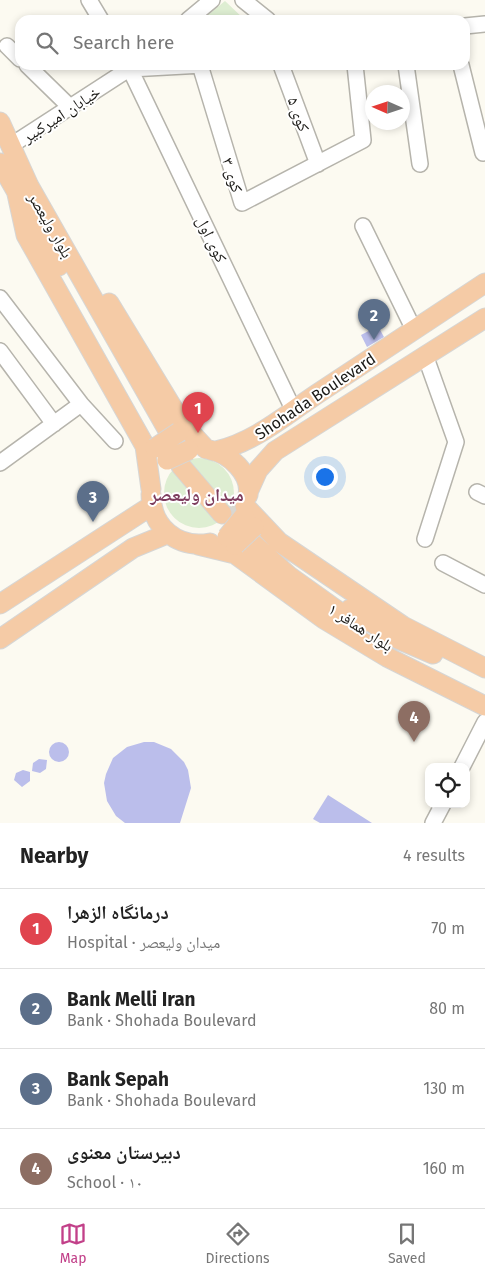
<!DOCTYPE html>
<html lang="en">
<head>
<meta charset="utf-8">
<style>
	:root { --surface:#fff; --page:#f2f2f2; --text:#222; --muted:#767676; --line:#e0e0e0; --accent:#c24089 }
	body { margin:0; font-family:"Fira Sans","Noto Naskh Arabic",sans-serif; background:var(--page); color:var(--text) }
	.controls { position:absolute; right:15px; bottom:15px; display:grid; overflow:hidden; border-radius:10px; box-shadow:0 2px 8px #0003 }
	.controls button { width:45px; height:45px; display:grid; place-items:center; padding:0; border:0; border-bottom:1px solid var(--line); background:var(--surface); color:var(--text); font:25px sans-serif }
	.compass { position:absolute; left:365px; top:85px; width:45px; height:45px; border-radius:50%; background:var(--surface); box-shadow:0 2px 8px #0003; rotate:273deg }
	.you { position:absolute; left:324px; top:476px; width:18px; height:18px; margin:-12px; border:4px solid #fff; border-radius:50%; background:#1a73e8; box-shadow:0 0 0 8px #1a73e833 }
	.badge { display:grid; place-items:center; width:32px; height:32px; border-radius:50%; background:var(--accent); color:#fff; font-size:16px; font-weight:700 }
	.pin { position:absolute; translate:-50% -41px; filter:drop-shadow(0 1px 2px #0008) }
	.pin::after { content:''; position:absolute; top:26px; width:18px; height:15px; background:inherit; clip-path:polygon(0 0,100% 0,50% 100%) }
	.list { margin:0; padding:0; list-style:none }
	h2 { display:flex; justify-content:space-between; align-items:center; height:65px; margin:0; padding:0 20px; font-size:21px }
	h2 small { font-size:16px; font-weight:400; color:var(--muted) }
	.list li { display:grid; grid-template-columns:32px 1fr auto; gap:15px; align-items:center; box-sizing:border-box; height:80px; padding:0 20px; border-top:1px solid var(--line) }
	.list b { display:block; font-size:19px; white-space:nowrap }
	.list p { margin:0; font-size:16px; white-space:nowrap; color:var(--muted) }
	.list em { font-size:16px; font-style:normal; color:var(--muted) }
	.icon { flex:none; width:28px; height:28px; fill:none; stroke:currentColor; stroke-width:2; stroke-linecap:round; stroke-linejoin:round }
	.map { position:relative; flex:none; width:485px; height:823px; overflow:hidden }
	.search { position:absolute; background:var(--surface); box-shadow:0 2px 8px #0003; left:15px; right:15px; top:15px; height:55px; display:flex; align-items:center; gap:12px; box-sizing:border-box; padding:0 18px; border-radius:15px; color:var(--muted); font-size:19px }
	.sheet { height:385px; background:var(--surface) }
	nav { display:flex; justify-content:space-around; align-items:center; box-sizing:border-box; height:70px; border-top:1px solid var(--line); background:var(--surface); font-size:14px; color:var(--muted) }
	nav a { display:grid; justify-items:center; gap:2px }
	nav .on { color:var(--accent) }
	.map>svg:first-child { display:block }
	.green { fill:#deeed2 }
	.building { fill:#bbbeeb }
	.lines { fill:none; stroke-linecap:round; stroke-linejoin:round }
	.major-tunnel { stroke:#dad8d0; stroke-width:19; stroke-dasharray:19 9; stroke-linecap:butt }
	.minor-casing { stroke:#b6b4ac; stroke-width:18 }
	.major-casing { stroke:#d6d6d5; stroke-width:21 }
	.minor { stroke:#fff; stroke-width:15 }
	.major { stroke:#f5cba6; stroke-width:19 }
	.major-bridge-casing { stroke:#d6d6d5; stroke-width:21; stroke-linecap:butt }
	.major-bridge { stroke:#f5cba6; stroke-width:19 }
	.labels { text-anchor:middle; stroke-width:4; stroke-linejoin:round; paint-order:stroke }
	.street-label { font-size:16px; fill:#1b1a17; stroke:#fff }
	.neighbourhood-label { font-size:18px; font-weight:bold; fill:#7d3c5d; stroke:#fff }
</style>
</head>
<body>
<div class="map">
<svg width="485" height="823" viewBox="0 0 485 823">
	<rect width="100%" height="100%" fill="#fcfaf1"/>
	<path class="green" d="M225,1L245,20H202Z
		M164 493a35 35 0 1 1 70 0a35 35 0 1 1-70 0Z"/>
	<path class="building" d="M378,326L384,337L367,347L361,335Z
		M49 752a10 10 0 1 1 20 0a10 10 0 1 1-20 0Z
		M144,742H154L171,749L184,762L188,770L191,788L180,823H125L116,816L107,801L104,783L106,774L113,758L127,747Z
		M39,759L47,760L46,769L40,773L32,771L33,763Z
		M23,770L30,772V781L22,787L14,780L16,773Z
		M328,795L372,823H320L313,819Z"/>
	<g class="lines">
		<path class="major-tunnel" d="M230,506L250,531"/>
		<defs>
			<path id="minor" d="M89,0L101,20
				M243,0L268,20
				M188,20L212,0
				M465,26L485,24
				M7,46L20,59
				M27,65L70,107
				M128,65L293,409
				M200,65L242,203L363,140L355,65
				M281,65L318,164
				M406,65L420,164
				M461,65L483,153
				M130,69L203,65
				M10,146L135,65
				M363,226L414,330
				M0,298L81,404L115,441
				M0,351L54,424
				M425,355L456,442L425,539
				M0,463L81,404
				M477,492L485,496
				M443,563L485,585
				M462,767L485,722
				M433,823L443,804"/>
			<path id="major" d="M0,122L29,186L170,434
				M0,163L59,266
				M17,194L26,235L145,446L151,489
				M109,303L182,423L206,449
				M210,450C229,453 252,474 248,495
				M216,451C255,442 284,416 317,394C373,357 429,320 485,283
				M181,466L222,514
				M249,490L258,470L275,451L485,318
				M151,494C151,527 177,549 210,543
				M245,506L279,542L403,626L485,668
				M249,540L289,576L359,626
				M198,545L235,554L324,619L387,657L485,706
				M0,604L151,506
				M350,609L398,639L433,654
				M0,639L133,548L167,534"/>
		</defs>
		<use href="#minor" class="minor-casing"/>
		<use href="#major" class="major-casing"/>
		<use href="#minor" class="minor"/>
		<use href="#major" class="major"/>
		<defs>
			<path id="major-bridge" d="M155,448L179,432
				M167,460L189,450
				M227,537L244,516
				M235,545L254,527"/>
		</defs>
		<use href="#major-bridge" class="major-bridge-casing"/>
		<use href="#major-bridge" class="major-bridge"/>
	</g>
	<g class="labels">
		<g class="street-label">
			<text transform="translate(61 114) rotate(-33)" y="6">خیابان امیرکبیر</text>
			<text transform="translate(299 114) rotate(70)" y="6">کوی ۵</text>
			<text transform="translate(233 175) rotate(73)" y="6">کوی ۳</text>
			<text transform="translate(51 225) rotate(60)" y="6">بلوار ولیعصر</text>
			<text transform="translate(212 239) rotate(64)" y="6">کوی اول</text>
			<text transform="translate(315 396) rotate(-34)" y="6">Shohada Boulevard</text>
			<text transform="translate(361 627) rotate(33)" y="6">بلوار همافر ۱</text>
		</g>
		<g class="neighbourhood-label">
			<text x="197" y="501">میدان ولیعصر</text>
		</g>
	</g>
</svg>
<div class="controls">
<button><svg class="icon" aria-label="locate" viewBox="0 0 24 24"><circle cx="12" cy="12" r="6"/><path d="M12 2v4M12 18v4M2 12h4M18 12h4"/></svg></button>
</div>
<svg class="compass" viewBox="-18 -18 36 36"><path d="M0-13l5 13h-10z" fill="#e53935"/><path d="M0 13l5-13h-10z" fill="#767676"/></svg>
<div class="you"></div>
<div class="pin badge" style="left:198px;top:433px;background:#e0444e">1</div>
<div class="pin badge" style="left:374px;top:340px;background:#5c6f8a">2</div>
<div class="pin badge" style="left:93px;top:522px;background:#5c6f8a">3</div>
<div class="pin badge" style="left:414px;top:742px;background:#8d6e63">4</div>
<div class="search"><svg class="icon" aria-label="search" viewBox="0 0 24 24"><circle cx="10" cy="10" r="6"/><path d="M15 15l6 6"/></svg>Search here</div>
</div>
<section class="sheet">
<h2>Nearby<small>4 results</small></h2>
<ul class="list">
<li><span class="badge" style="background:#e0444e">1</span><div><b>درمانگاه الزهرا</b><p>Hospital · میدان ولیعصر</p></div><em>70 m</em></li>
<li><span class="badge" style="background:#5c6f8a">2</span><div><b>Bank Melli Iran</b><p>Bank · Shohada Boulevard</p></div><em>80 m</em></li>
<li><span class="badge" style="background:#5c6f8a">3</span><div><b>Bank Sepah</b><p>Bank · Shohada Boulevard</p></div><em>130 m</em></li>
<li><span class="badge" style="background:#8d6e63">4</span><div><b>دبیرستان معنوی</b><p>School · ۱۰</p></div><em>160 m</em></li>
</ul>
</section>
<nav>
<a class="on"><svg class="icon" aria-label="map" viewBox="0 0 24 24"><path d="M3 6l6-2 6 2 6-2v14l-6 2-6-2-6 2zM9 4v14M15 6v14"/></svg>Map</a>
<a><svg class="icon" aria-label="directions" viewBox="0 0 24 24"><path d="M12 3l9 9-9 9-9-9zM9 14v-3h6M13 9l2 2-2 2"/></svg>Directions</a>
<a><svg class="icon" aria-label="saved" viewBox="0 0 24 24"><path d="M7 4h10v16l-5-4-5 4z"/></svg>Saved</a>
</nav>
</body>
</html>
